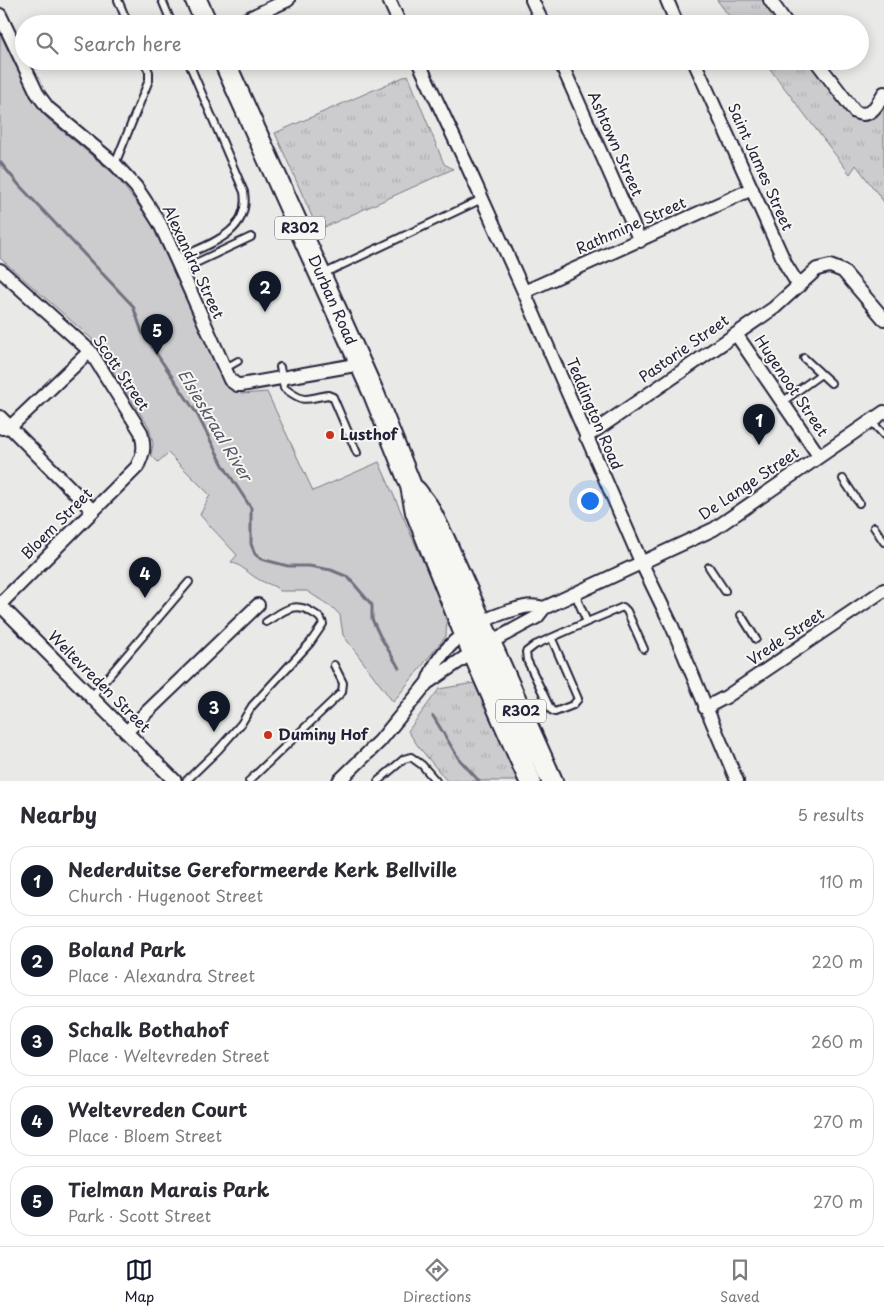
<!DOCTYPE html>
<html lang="en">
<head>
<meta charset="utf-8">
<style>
	:root { --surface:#fff; --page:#f2f2f3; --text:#2b2b33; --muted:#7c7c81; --line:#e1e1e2; --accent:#111827 }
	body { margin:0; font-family:"Playpen Sans",sans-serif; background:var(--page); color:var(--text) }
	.you { position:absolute; left:589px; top:500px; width:18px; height:18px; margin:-12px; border:4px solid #fff; border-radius:50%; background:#1a73e8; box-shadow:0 0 0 8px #1a73e833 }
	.badge { display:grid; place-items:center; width:32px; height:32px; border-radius:50%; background:var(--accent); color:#fff; font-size:16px; font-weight:700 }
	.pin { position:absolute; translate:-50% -41px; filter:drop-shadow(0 1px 2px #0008) }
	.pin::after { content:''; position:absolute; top:26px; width:18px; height:15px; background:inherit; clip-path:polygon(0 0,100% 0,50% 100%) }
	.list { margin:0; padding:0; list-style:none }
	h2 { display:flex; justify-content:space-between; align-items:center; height:65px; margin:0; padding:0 20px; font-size:21px }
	h2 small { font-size:16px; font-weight:400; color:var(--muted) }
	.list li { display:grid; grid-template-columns:32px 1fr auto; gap:15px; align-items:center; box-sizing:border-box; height:70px; margin:0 10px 10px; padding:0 10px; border:1px solid var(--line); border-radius:20px }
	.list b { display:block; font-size:19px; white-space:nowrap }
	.list p { margin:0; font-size:16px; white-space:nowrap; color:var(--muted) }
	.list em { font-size:16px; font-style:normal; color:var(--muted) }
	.icon { flex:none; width:28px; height:28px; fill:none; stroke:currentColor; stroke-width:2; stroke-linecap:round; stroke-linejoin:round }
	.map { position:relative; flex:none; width:884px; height:781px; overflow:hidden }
	.search { position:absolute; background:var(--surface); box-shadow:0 2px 12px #0003; left:15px; right:15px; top:15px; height:55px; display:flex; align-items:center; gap:12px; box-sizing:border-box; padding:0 18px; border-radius:28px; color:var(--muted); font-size:19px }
	.sheet { height:465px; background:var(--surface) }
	nav { display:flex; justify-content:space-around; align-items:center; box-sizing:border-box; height:70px; border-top:1px solid var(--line); background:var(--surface); font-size:14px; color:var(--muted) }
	nav a { display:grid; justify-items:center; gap:2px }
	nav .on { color:var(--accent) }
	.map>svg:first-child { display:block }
	.grass { fill:url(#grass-tufts); stroke:#777784 }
	.green { fill:#ccccce; stroke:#777784 }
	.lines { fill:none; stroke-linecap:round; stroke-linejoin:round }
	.stream { stroke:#71717f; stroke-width:3 }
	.service-casing { stroke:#22223b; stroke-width:10 }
	.minor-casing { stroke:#22223b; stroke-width:16 }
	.primary-casing { stroke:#22223b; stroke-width:24 }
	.service { stroke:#f6f6f2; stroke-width:6 }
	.minor { stroke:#f6f6f2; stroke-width:12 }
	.primary { stroke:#f6f6f2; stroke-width:20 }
	.poi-dot { fill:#c8321e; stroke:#f6f6f2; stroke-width:2 }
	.labels { text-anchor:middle; stroke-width:4; stroke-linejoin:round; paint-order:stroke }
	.shield { fill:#f6f6f2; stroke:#626272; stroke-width:1 }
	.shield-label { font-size:14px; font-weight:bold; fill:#22223b }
	.street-label { font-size:15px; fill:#22223b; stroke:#f6f6f2 }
	.poi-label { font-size:15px; font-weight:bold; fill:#22223b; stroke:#f6f6f2; text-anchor:start }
	.water-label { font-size:16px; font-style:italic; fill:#565668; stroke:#f6f6f2 }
</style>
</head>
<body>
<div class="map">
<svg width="884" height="781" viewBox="0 0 884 781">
	<defs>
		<pattern id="grass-tufts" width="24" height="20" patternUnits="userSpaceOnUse" patternTransform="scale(1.25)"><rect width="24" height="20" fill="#ccccce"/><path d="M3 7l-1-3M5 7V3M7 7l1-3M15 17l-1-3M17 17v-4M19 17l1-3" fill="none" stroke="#afafb2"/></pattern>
	</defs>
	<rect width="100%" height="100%" fill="#e9e9e7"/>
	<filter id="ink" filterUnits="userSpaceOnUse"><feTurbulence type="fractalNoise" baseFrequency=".02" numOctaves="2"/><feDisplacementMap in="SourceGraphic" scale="10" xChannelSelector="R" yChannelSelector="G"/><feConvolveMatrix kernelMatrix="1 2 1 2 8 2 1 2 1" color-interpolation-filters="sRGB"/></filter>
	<g filter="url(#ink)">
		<path class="grass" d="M717,0H763L780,24H735Z
			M764,61H808L847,114C860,122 877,119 884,106V202L856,165L850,174Z
			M408,75L444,164L453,169L318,230L275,133Z
			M474,683L518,781H447L418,746L408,731L439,689Z"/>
		<path class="green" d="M0,34L33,100L48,119L115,175L136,202L151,223L224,383L242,394L267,392L313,491L379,462L447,616L446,636L393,702L343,635L340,615L333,608L307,591H280C274,584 265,584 258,579C247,573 245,567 231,562L237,555L200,515L210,495L168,453L158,462L151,455L153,444L149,427L92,339L0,258Z"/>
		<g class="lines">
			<path class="stream" d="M0,162L19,185L133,306L142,332L197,414L223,465L251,508V544L255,554L261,559L288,566H309L331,570L348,577L372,605V619L380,636L399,668
				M433,716L459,759L479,781"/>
			<defs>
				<path id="service" d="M118,0L128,24
					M162,0L172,24
					M115,164L149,80V72L144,61
					M176,259C206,245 251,234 244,192L188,61
					M181,270L251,237
					M323,274L482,199
					M804,358L831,383
					M280,367L284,388C306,404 304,399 328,395L333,397L357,453
					M224,369L238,361
					M782,402L821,374
					M871,421L884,435
					M843,479L859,503
					M874,527L884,542
					M709,567L725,591
					M741,615L756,639
					M587,622L623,607L627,611L644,649
					M552,639L578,699L573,705L555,712L551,710L527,660L526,652L535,645L587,622L575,594
					M91,697L189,582
					M186,781L218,750L241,724L252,706L310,643L323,624C322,619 317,615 313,613C293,600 283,612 266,622
					M249,781L342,692L343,683L334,665
					M378,781L404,759L411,757L422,765L436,781"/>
				<path id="minor" d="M389,0L400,24
					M532,0L543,24
					M667,0L677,24
					M770,0L787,24
					M0,15L37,93L48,108L115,164L136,187L148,205L160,224L176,259L230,380L237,385H241L361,364
					M236,24L288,0
					M418,61L466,163L524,292L642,564L672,626L737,781
					M560,61L640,241
					M694,61L786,265L799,286
					M816,61L855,112C871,119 877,105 884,93
					M0,270L90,351L141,432C145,448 144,452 137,467L0,604
					M524,292L752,189
					M736,334L819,456
					M0,417L92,510
					M2,428L10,427L90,351
					M586,437L774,308L817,269L830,266L843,271L884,319
					M0,605L175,781
					M428,681C440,646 472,623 506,612C521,608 528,604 544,608
					M705,708L726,697L884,590
					M126,732L258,605
					M339,781L380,741L427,683L473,652L537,617L544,608L714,529L884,412"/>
				<path id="primary" d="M196,0L207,24
					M224,61L374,394L411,486L416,512L464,632L530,781
					M416,491L428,507L444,539L552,781"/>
			</defs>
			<use href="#service" class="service-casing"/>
			<use href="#minor" class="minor-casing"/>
			<use href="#primary" class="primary-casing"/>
			<use href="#service" class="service"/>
			<use href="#minor" class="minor"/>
			<use href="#primary" class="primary"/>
		</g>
	</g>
	<g class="poi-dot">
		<circle cx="330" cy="435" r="5"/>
		<circle cx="268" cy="735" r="5"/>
	</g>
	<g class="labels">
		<g class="shield">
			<rect x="275" y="216.5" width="50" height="23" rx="4"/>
			<rect x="496" y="699.5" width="50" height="23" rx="4"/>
		</g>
		<g class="shield-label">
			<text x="300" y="233">R302</text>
			<text x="521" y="716">R302</text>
		</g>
		<g class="street-label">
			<text transform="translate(615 144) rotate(66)" y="5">Ashtown Street</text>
			<text transform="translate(760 167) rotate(66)" y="5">Saint James Street</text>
			<text transform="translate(631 226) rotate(-24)" y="5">Rathmine Street</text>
			<text transform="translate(193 262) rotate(65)" y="5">Alexandra Street</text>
			<text transform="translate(332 300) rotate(66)" y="5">Durban Road</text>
			<text transform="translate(684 349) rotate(-35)" y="5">Pastorie Street</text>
			<text transform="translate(121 373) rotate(56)" y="5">Scott Street</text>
			<text transform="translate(791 386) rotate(56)" y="5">Hugenoot Street</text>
			<text transform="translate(594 414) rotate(67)" y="5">Teddington Road</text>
			<text transform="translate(749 484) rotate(-34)" y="5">De Lange Street</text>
			<text transform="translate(57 524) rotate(-45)" y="5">Bloem Street</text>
			<text transform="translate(786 637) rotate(-34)" y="5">Vrede Street</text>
			<text transform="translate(99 682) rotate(45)" y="5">Weltevreden Street</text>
		</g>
		<g class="poi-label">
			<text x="340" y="440">Lusthof</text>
			<text x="278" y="740">Duminy Hof</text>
		</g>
		<g class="water-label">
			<text transform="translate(215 425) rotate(59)" y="6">Elsieskraal River</text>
		</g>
	</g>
</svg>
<div class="you"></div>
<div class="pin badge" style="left:759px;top:445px">1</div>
<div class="pin badge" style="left:265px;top:312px">2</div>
<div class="pin badge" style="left:214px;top:732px">3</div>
<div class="pin badge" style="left:145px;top:598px">4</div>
<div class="pin badge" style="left:157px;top:355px">5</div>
<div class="search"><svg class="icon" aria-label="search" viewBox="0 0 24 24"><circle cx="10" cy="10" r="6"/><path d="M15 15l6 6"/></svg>Search here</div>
</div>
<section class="sheet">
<h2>Nearby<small>5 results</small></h2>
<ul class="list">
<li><span class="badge">1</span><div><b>Nederduitse Gereformeerde Kerk Bellville</b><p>Church · Hugenoot Street</p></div><em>110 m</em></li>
<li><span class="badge">2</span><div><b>Boland Park</b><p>Place · Alexandra Street</p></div><em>220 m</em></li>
<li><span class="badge">3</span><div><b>Schalk Bothahof</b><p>Place · Weltevreden Street</p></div><em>260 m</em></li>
<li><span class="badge">4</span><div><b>Weltevreden Court</b><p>Place · Bloem Street</p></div><em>270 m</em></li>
<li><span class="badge">5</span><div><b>Tielman Marais Park</b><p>Park · Scott Street</p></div><em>270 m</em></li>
</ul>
</section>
<nav>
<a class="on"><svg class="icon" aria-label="map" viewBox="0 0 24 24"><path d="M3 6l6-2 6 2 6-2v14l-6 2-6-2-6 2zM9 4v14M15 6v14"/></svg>Map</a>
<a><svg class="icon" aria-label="directions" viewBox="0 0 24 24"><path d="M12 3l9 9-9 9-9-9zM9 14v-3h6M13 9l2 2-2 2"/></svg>Directions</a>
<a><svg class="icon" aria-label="saved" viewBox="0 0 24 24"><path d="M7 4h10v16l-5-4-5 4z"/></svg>Saved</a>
</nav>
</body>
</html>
